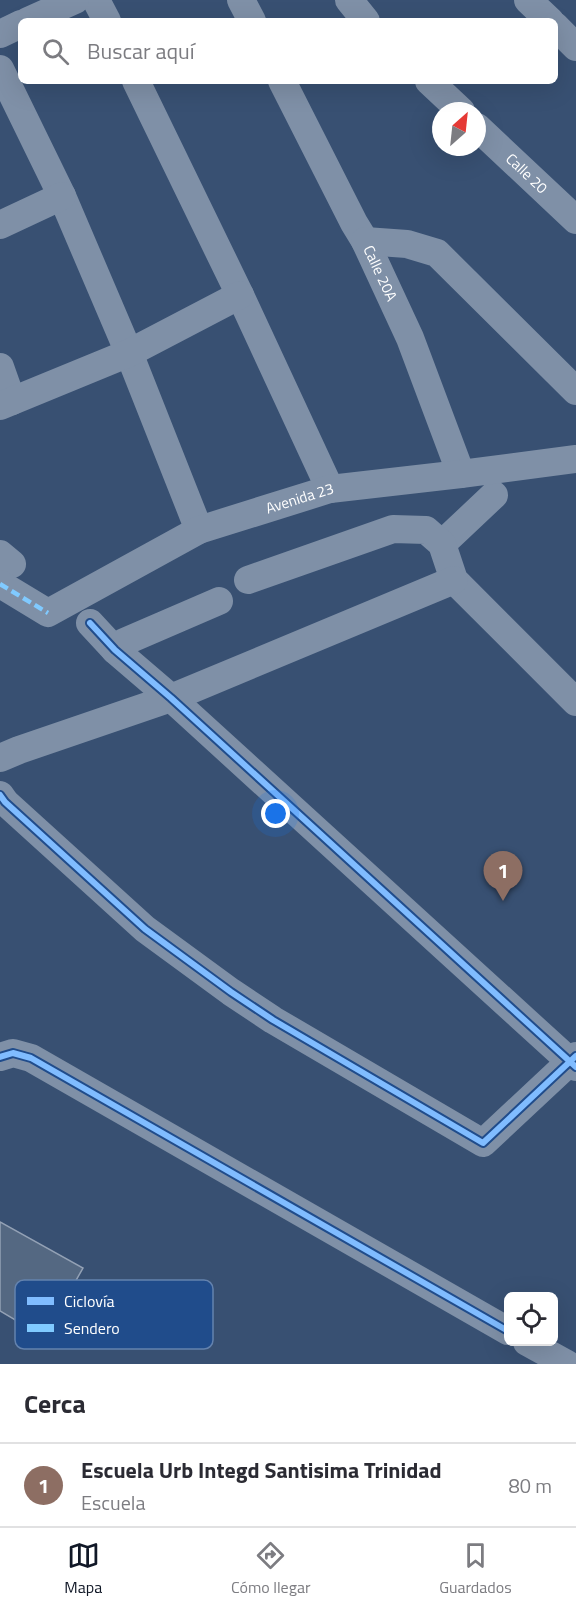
<!DOCTYPE html>
<html lang="es">
<head>
<meta charset="utf-8">
<style>
	:root { --surface:#fff; --page:#f2f2f3; --text:#2b2b33; --muted:#7c7c81; --line:#e1e1e2; --accent:#111827 }
	body { margin:0; font-family:"Titillium Web",sans-serif; background:var(--page); color:var(--text) }
	.controls { position:absolute; right:18px; bottom:18px; display:grid; overflow:hidden; border-radius:9px; box-shadow:0 6px 24px #0002 }
	.controls button { width:54px; height:54px; display:grid; place-items:center; padding:0; border:0; border-bottom:2px solid var(--line); background:var(--surface); color:var(--text); font:30px sans-serif }
	.compass { position:absolute; left:432px; top:102px; width:54px; height:54px; border-radius:50%; background:var(--surface); box-shadow:0 6px 24px #0002; rotate:27deg }
	.you { position:absolute; left:276px; top:814px; width:21px; height:21px; margin:-15px; border:4px solid #fff; border-radius:50%; background:#1a73e8; box-shadow:0 0 0 9px #1a73e833 }
	.badge { display:grid; place-items:center; width:39px; height:39px; border-radius:50%; background:var(--accent); color:#fff; font-size:20px; font-weight:700 }
	.pin { position:absolute; translate:-50% -50px; filter:drop-shadow(0 2px 3px #0008) }
	.pin::after { content:''; position:absolute; top:32px; width:21px; height:18px; background:inherit; clip-path:polygon(0 0,100% 0,50% 100%) }
	.list { margin:0; padding:0; list-style:none }
	h2 { display:flex; justify-content:space-between; align-items:center; height:78px; margin:0; padding:0 24px; font-size:26px }
	h2 small { font-size:20px; font-weight:400; color:var(--muted) }
	.list li { display:grid; grid-template-columns:39px 1fr auto; gap:18px; align-items:center; box-sizing:border-box; height:84px; padding:0 24px; border-top:2px solid var(--line) }
	.list b { display:block; font-size:22px; white-space:nowrap }
	.list p { margin:0; font-size:20px; white-space:nowrap; color:var(--muted) }
	.list em { font-size:20px; font-style:normal; color:var(--muted) }
	.icon { flex:none; width:33px; height:33px; fill:none; stroke:currentColor; stroke-width:2; stroke-linecap:round; stroke-linejoin:round }
	.map { position:relative; flex:none; width:576px; height:1364px; overflow:hidden }
	.search { position:absolute; background:var(--surface); box-shadow:0 6px 24px #0002; left:18px; right:18px; top:18px; height:66px; display:flex; align-items:center; gap:15px; box-sizing:border-box; padding:0 21px; border-radius:9px; color:var(--muted); font-size:22px }
	.sheet { height:162px; background:var(--surface) }
	nav { display:flex; justify-content:space-around; align-items:center; box-sizing:border-box; height:84px; border-top:2px solid var(--line); background:var(--surface); font-size:16px; color:var(--muted) }
	nav a { display:grid; justify-items:center; gap:3px }
	nav .on { color:var(--accent) }
	.map>svg:first-child { display:block }
	.building { fill:#546882; stroke:#93a1b5; stroke-width:1.5 }
	.lines { fill:none; stroke-linecap:round; stroke-linejoin:round }
	.minor { stroke:#7f90a7; stroke-width:28 }
	.quiet { stroke:#80caff; stroke-width:4.5; stroke-dasharray:9 4.5; stroke-linecap:butt }
	.cycleway-casing { stroke:#204c8b; stroke-width:10 }
	.cycleway { stroke:#80bcff; stroke-width:6 }
	.labels { text-anchor:middle; stroke-width:6; stroke-linejoin:round; paint-order:stroke }
	.street-label { font-size:15px; fill:#fff; stroke:#204c8b }
	.key { fill:#204c8b; stroke:#6382ae; stroke-width:1.5 }
	.key-label { font-size:16px; fill:#fff }
</style>
</head>
<body>
<div class="map">
<svg width="576" height="1364" viewBox="0 0 576 1364">
	<rect width="100%" height="100%" fill="#385072"/>
	<path class="building" d="M0,1222L83,1268L44,1337L0,1311Z"/>
	<g class="lines">
		<g class="minor">
			<path d="M96,0L107,21"/>
			<path d="M241,0L252,21"/>
			<path d="M349,0L366,21"/>
			<path d="M528,0L550,21"/>
			<path d="M28,21L75,0"/>
			<path d="M555,26L576,47"/>
			<path d="M0,34L21,24"/>
			<path d="M0,69L62,196L129,353L199,530"/>
			<path d="M136,81L240,295L330,489"/>
			<path id="s1" d="M282,81L354,223L365,241L410,338L461,474"/>
			<path d="M429,81L461,111"/>
			<path id="s2" d="M477,127L576,220"/>
			<path d="M0,225L62,196"/>
			<path d="M365,241L407,244L437,253L576,391"/>
			<path d="M0,367L12,401"/>
			<path d="M0,406L129,353L240,295"/>
			<path d="M442,544L494,495"/>
			<path d="M0,554L12,564"/>
			<path d="M248,580L393,529L426,530L442,544L454,580L576,702"/>
			<path id="s3" d="M0,584L48,613L199,530L330,489L461,474L576,459"/>
			<path d="M90,623L115,650L171,698L576,1067"/>
			<path d="M115,650L124,642L219,601"/>
			<path d="M0,758L19,750L171,698L454,580"/>
			<path d="M0,795L5,802L145,929L231,992L273,1020L483,1143L576,1056"/>
			<path d="M0,1057L13,1053L31,1058L508,1331"/>
			<path d="M527,1342L567,1364"/>
		</g>
		<path class="quiet" d="M0,584L48,613"/>
		<defs>
			<path id="cycleway" d="M90,623L115,650L171,698L576,1067
				M0,795L5,802L145,929L231,992L273,1020L483,1143L576,1056
				M0,1057L13,1053L31,1058L508,1331"/>
		</defs>
		<use href="#cycleway" class="cycleway-casing"/>
		<use href="#cycleway" class="cycleway"/>
	</g>
	<g class="labels">
		<g class="street-label">
			<text dy="5" stroke="none"><textPath href="#s2" startOffset="68">Calle 20</textPath></text>
			<text dy="5" stroke="none"><textPath href="#s1" startOffset="216">Calle 20A</textPath></text>
			<text dy="5" stroke="none"><textPath href="#s3" startOffset="334">Avenida 23</textPath></text>
		</g>
	</g>
	<rect x="15" y="1280" width="198" height="69" rx="9" class="key"/>
	<rect x="27" y="1297" width="27" height="8" fill="#80bcff"/>
	<rect x="27" y="1324" width="27" height="8" fill="#80caff"/>
	<g class="key-label">
		<text x="64" y="1307">Ciclovía</text>
		<text x="64" y="1334">Sendero</text>
	</g>
</svg>
<div class="controls">
<button><svg class="icon" aria-label="locate" viewBox="0 0 24 24"><circle cx="12" cy="12" r="6"/><path d="M12 2v4M12 18v4M2 12h4M18 12h4"/></svg></button>
</div>
<svg class="compass" viewBox="-18 -18 36 36"><path d="M0-13l5 13h-10z" fill="#e53935"/><path d="M0 13l5-13h-10z" fill="#7c7c81"/></svg>
<div class="you"></div>
<div class="pin badge" style="left:503px;top:901px;background:#8d6e63">1</div>
<div class="search"><svg class="icon" aria-label="search" viewBox="0 0 24 24"><circle cx="10" cy="10" r="6"/><path d="M15 15l6 6"/></svg>Buscar aquí</div>
</div>
<section class="sheet">
<h2>Cerca<small></small></h2>
<ul class="list">
<li><span class="badge" style="background:#8d6e63">1</span><div><b>Escuela Urb Integd Santisima Trinidad</b><p>Escuela</p></div><em>80 m</em></li>
</ul>
</section>
<nav>
<a class="on"><svg class="icon" aria-label="map" viewBox="0 0 24 24"><path d="M3 6l6-2 6 2 6-2v14l-6 2-6-2-6 2zM9 4v14M15 6v14"/></svg>Mapa</a>
<a><svg class="icon" aria-label="directions" viewBox="0 0 24 24"><path d="M12 3l9 9-9 9-9-9zM9 14v-3h6M13 9l2 2-2 2"/></svg>Cómo llegar</a>
<a><svg class="icon" aria-label="saved" viewBox="0 0 24 24"><path d="M7 4h10v16l-5-4-5 4z"/></svg>Guardados</a>
</nav>
</body>
</html>
